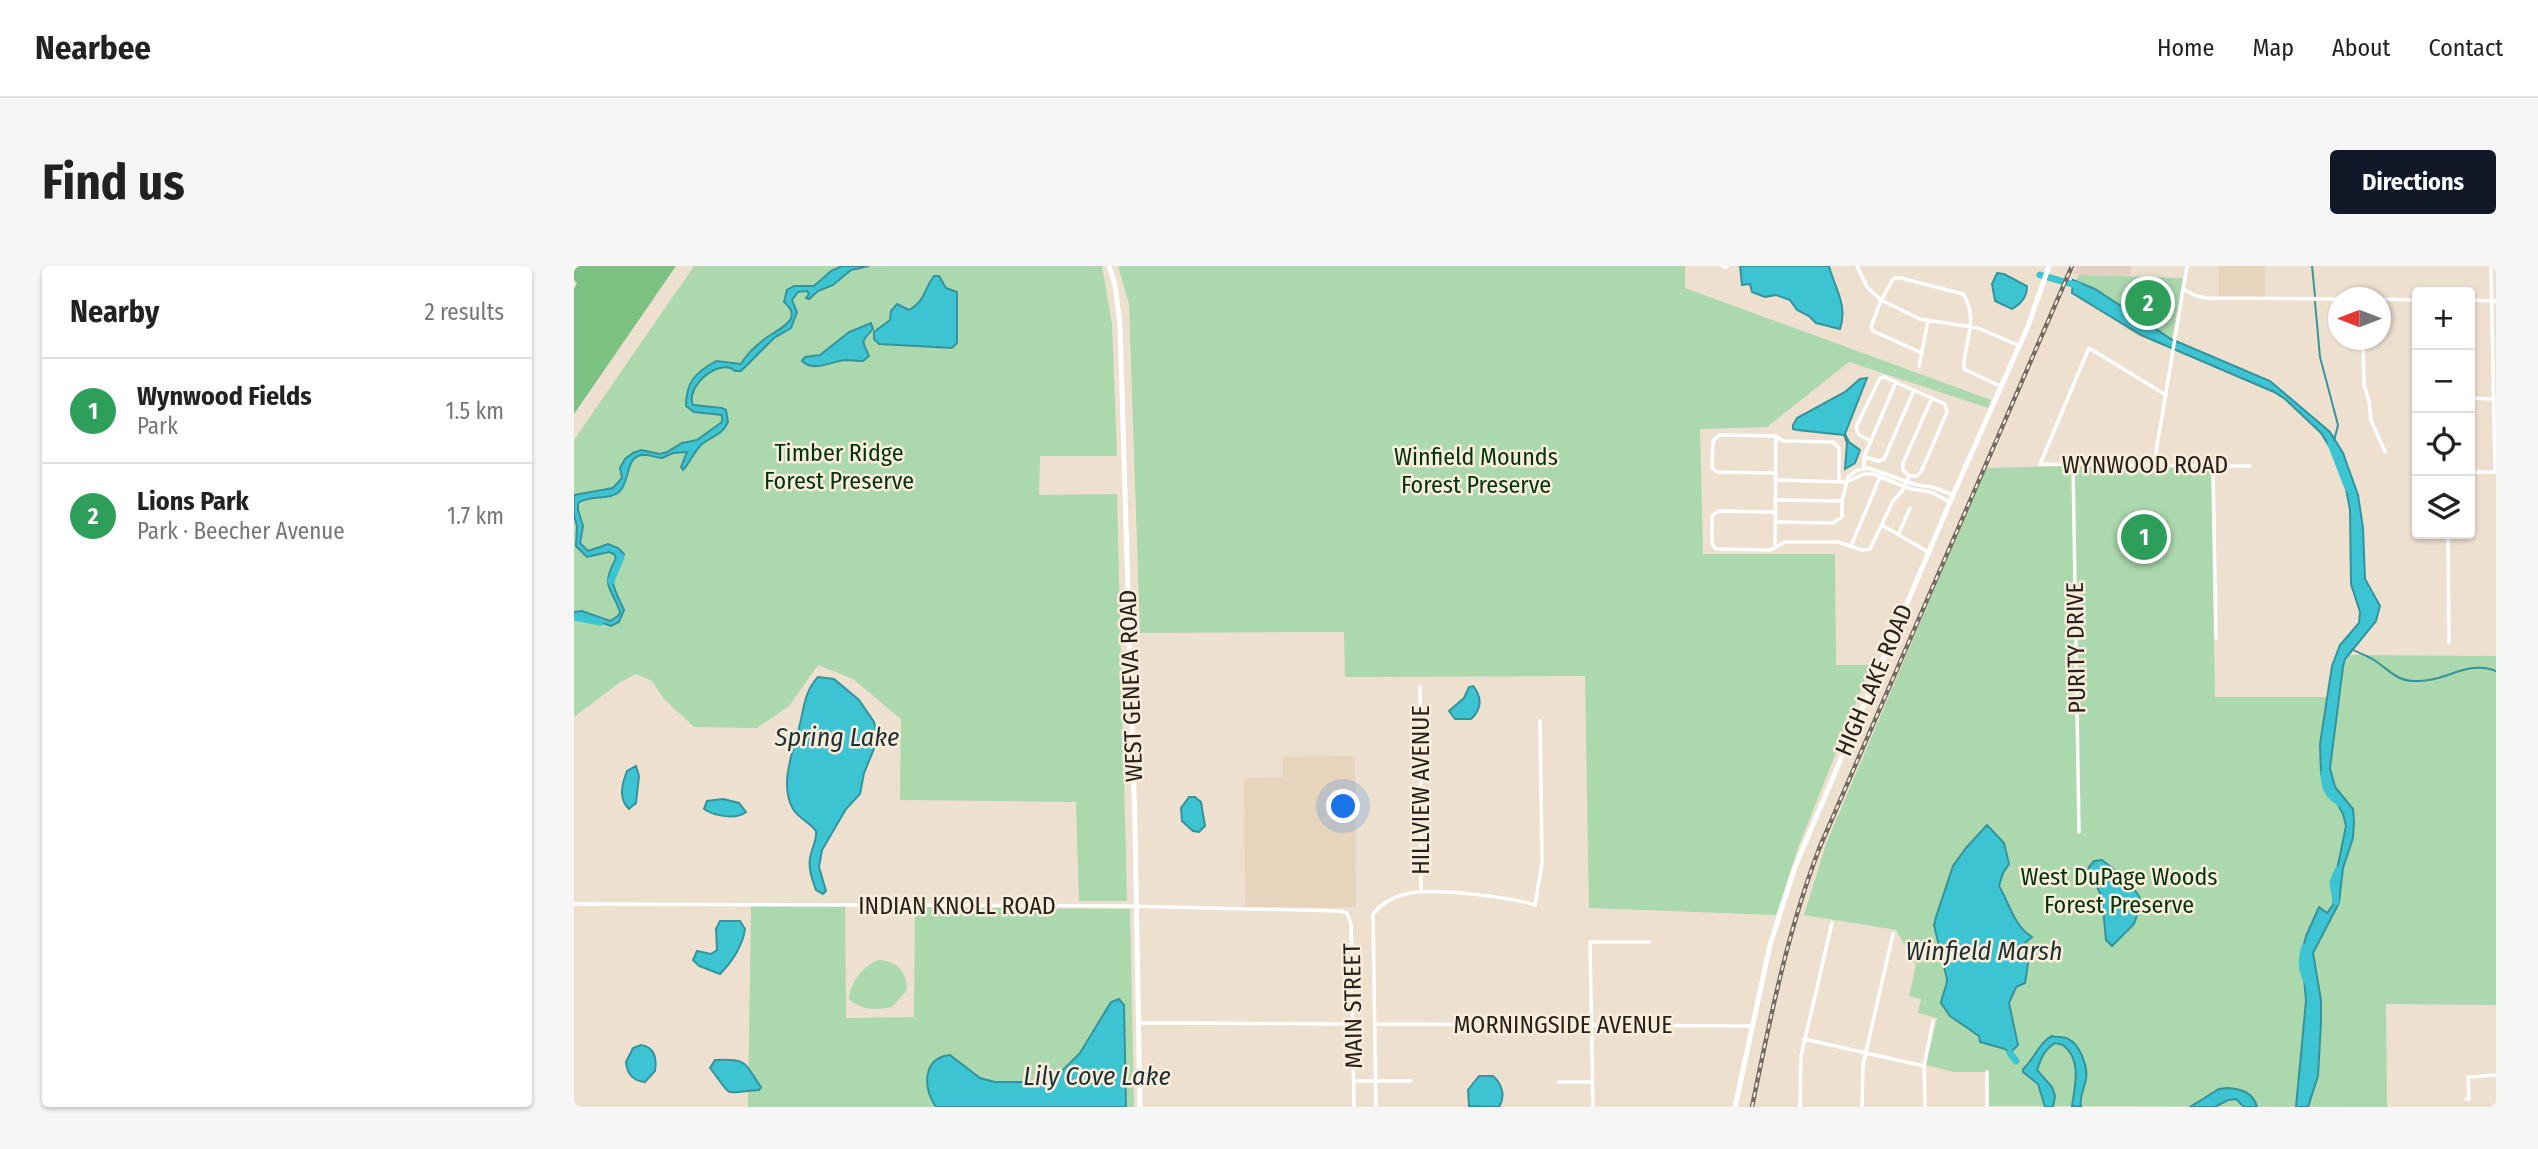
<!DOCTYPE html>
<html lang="en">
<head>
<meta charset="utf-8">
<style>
	:root { --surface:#fff; --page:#f6f6f6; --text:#222; --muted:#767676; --line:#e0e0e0; --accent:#111827 }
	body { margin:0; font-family:"Fira Sans Condensed",sans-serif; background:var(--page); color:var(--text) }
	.controls { position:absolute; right:21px; top:21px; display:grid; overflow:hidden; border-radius:7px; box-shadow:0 2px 5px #0004 }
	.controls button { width:63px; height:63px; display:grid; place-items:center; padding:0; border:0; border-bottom:2px solid var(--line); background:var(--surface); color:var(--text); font:35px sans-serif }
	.compass { position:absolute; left:1754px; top:21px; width:63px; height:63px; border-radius:50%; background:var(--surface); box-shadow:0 2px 5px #0004; rotate:270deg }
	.you { position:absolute; left:770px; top:541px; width:24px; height:24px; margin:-18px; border:5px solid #fff; border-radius:50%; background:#1a73e8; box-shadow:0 0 0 10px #1a73e833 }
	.badge { display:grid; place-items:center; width:46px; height:46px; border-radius:50%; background:var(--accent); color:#fff; font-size:23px; font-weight:700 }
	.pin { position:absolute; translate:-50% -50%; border:4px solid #fff; box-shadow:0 2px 7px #0006 }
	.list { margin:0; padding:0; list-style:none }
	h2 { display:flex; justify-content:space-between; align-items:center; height:91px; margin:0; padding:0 28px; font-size:30px }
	h2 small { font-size:23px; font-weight:400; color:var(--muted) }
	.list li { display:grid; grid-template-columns:46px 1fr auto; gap:21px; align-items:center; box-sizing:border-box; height:105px; padding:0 28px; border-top:2px solid var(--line) }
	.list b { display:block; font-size:26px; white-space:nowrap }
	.list p { margin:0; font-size:23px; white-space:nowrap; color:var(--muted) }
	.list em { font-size:23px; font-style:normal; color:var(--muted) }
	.icon { flex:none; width:38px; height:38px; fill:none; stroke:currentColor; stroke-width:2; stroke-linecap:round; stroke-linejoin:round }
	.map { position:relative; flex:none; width:1922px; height:841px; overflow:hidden; border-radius:7px }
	header { display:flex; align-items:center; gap:42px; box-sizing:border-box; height:98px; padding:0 35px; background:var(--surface); border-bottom:2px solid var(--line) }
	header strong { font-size:33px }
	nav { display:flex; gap:38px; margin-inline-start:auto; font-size:24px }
	.intro { display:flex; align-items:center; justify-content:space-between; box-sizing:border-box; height:168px; padding:0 42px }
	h1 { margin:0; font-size:49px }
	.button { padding:18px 32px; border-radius:7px; background:var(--accent); color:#fff; font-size:24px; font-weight:700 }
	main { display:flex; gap:42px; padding:0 42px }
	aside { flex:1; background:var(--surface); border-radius:7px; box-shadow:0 2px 5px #0004 }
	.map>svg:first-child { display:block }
	.commercial { fill:#e3d0c2 }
	.built { fill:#e7d4bd }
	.green { fill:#abd8ad }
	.forest { fill:#7bc181 }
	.water { fill:#3cc4d3; stroke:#35939c; stroke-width:2 }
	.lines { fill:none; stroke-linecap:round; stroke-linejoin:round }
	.stream { stroke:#35939c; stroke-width:2 }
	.river { stroke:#3cc4d3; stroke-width:7 }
	.street { stroke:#fff; stroke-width:3.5 }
	.secondary { stroke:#fff; stroke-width:5 }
	.rail-casing { stroke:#736b61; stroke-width:4.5 }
	.rail { stroke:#fbeddc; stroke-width:2; stroke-dasharray:5; stroke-linecap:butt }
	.labels { text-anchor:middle; stroke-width:5; stroke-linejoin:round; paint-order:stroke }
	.park-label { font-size:24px; fill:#00340a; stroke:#fbeddc }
	.street-label { font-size:24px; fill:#26211b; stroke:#fbeddc }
	.water-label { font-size:26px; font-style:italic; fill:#1b3134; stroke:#fbeddc }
</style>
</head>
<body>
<header>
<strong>Nearbee</strong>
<nav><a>Home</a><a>Map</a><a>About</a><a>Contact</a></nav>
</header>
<div class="intro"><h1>Find us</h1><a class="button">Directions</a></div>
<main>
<aside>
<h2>Nearby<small>2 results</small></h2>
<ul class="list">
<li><span class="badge" style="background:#2e9e5b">1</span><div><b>Wynwood Fields</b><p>Park</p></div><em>1.5 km</em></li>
<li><span class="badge" style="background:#2e9e5b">2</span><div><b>Lions Park</b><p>Park · Beecher Avenue</p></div><em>1.7 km</em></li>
</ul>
</aside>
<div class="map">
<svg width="1922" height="841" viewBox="0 0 1922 841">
	<rect width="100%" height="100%" fill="#ede0cf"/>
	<path class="commercial" d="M1503,0H1557V10L1505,9L1500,7Z"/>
	<path class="built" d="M1645,0H1691V32L1645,31Z
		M781,490L782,641L671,642L670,512L709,511V491Z"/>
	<path class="green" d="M120,0H528L538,58L543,190H466L465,229L543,228L553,635H505L502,536L326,534L327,453L279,413L244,399L215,440L183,462L120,461L90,433L78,415L62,408L45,417L0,451V174Z
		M544,0H1111V22L1417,134L1414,142L1275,96L1193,161L1126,163L1129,288H1261L1262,399H1297L1224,582L1202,649L1015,642L1011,410L771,411L770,366L566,367L555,38Z
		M1505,9L1609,12L1598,73L1521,23L1502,14Z
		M1501,200L1637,202L1641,431H1753L1775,389L1922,390V739L1812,738L1813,841L1415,840L1414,806H1380L1352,799L1363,752L1344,747L1347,733L1335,730L1342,699L1322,664L1230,649L1252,578L1412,202Z
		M177,640H271L272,752L340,751L341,641L556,643L560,841H174Z
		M304,694C322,694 333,705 333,724L318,741C301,744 289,745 275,733C276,717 289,700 304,694Z"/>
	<path class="forest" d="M0,0H102L0,148V23L3,17L0,14Z"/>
	<path class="water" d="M268,0H295L277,4L259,19L244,25L235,33L232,32L235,28L233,25L224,26L218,34L223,46L217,62L200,72L167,105H161C146,91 111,120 119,139L148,142L152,144L154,156C148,170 137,170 127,179C119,187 116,197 109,204L107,201L113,186L99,187L88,192C82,192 77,189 72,189C50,187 57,216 45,226C34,235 17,228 4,237V244L9,260L6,277L14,285L34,278L44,282L50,288C48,295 44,297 40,303C34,314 45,333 50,344L45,356L37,360L8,350L0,351V346L8,345L36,355L44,350L46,346C37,319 26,323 42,292L40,288L35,286L13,291L2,280L3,260L0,249V229L39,222L48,212L46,202L51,193L59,187L67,184L86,188L93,186L108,177L123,174L148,156V149L120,146L112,140C112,116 121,107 142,95L167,98C170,94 173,88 177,85C182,80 191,72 198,68C211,60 228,51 210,36L213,24L220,20H240L257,5Z
		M1166,0H1255C1261,23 1274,39 1266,63L1242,57L1235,50L1223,44L1216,34L1202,29L1191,31L1178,26L1176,18L1168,19Z
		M1423,7L1430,8L1453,20C1453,31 1447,38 1438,43L1421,35L1418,18Z
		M360,10H365L372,22L383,26V77L378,82L305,78L300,73V66L316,54L317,45L323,38L335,44C354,32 348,25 360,10Z
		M1499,14L1521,23L1597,73L1696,115L1756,166L1769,187L1784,229L1789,262L1791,313L1806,340L1802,355L1771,393L1769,401L1756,502L1761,521L1779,543L1780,555L1779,572L1769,602L1765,637L1739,687L1747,734V757L1744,810L1734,841H1722L1732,735L1728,686L1732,670L1745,641L1753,647L1759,639L1763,604L1772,560L1769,548L1747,508L1746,478L1758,400L1766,379L1785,357L1786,346L1777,318L1776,244L1768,201L1747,167L1711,133L1700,126L1567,69L1498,27Z
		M297,57L299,63C286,77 288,74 295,90L289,95C283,95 277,94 272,94C257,95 240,107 228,95L231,91L246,89L275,66Z
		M1293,112L1271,168L1275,176L1286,184L1281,197L1271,203L1273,177L1270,169L1223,164L1219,163V159L1223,152L1271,126L1286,113Z
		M244,411L260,413L285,434L300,456L304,473L290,507L286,528L272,543L248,584L245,601L252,625L249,628L242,624C238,613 233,599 237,588C239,579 243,575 242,565C236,556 225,553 219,543C205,518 219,486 225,462C230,443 230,426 244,411Z
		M899,420C909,432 907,444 897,453H881L875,445L890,432L895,421Z
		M62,500L65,510L62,537L55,543C44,532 48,518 53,505Z
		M615,531H621L627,536L631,560L625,566L619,565L608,555L607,542Z
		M149,533L165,537L172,546C162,554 140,550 130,543L133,535Z
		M1413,559L1430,577L1435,598L1429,607L1425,620C1436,639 1440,660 1458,671L1451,677L1454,698L1451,717L1442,721L1435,737L1444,779L1436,787L1431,783L1406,776L1405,770L1376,750L1367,737C1368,728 1373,722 1373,713L1360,659L1362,651L1379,600L1392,582Z
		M1528,594L1553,614L1565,630L1567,637L1560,658L1538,680L1532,674L1528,632L1521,616L1513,608L1515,601L1520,595Z
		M146,655H166L171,663C169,679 158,696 146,708L125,700L119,694L123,685L137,688L143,684L142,663Z
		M545,733L550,739L552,841H362C349,822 348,792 376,789L406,812L421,816H462L473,813L489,804L506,787L537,736Z
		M1478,770C1483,772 1489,770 1494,773C1506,778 1514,801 1512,813C1510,824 1505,830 1507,841L1498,840C1501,820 1508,793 1489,779L1481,777C1470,784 1467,792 1463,804L1478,821L1481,830L1479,841H1471L1464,818L1449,806V803C1460,794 1465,776 1478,770Z
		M67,779C81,781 83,793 81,805L71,816C59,815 53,807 52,796L59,782Z
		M141,794C174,792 170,797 187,821L185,824C146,826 161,834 136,802Z
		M905,810H919C928,818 932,830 925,841L895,840L894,824Z
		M1653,822C1667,823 1679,826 1683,841H1670L1662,833L1654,834L1641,841H1616L1645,823Z"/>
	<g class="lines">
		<path class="stream" d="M1738,0L1741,30
			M1741,36L1746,91L1764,159L1760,175
			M1778,383C1786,388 1795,390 1803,396C1816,405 1823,415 1841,415C1870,417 1894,393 1922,405"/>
		<path class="river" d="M1466,9L1505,20
			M1757,178L1774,222
			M37,315L47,291
			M0,351L26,356
			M1750,507C1750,522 1754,529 1766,537
			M1762,636L1759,616L1764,604
			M1731,681C1726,695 1728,706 1735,719
			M1436,787L1442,795"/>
		<path class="street" d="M1149,0L1153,1
			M1283,0L1293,21L1307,34L1346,53L1404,62L1446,80
			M1609,23L1622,30L1632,32L1764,33
			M1806,33L1843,34
			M1896,34L1922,35
			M1789,74L1790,119L1795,135L1797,154L1811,186
			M1348,87L1299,65L1297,61L1307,34L1320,12H1327L1389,28C1406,54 1389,77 1390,103L1428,121
			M1345,100L1354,55
			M1592,129L1515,82L1466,198L1676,200
			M1896,132L1920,133
			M1297,175L1285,169L1282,161L1306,112L1310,111L1371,138L1373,146L1347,206L1343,210H1335
			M1290,191L1304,195L1310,193L1340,124
			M1499,198L1505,566
			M1580,198L1613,0
			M1639,200L1642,372
			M1290,202V191L1322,116
			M1896,206H1921L1917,0
			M1201,207L1143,206L1138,202L1139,175L1145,169L1202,170L1209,175L1259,176L1265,182V214
			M1335,210L1329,204V197L1358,132
			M1201,214L1272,216L1290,208H1299L1337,223L1357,226L1376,236
			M1201,234L1268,235V251L1259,257L1201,256
			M1268,235L1274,211L1283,204L1294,202L1343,219L1358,221L1379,229
			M1200,246L1144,245L1138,250V278L1142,283L1196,284L1211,276H1264L1288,284L1296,283L1319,235L1329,224L1335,210
			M1308,259L1354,286
			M1325,267L1336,242
			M1874,268L1875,377
			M1277,280L1306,211
			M1201,282L1202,170
			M846,421L847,626
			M0,638L552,640L766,645L773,647L777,658L780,841
			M566,757L779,758
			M802,758L1178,760
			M1230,773L1350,800
			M1413,806V841
			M780,815H837
			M985,816H1018
			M1892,833H1895L1894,811L1922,809
			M802,841L799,648C807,638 819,631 831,628C857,621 935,631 961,639L968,597L966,455
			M1019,841L1016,676H1075
			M1226,841L1227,790L1258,657
			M1288,841L1289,799L1319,668
			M1351,841L1350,800L1359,755"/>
		<path class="secondary" d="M535,0L541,19L546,59L561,560L566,841
			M1161,841L1196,679L1221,601L1379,229L1454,60L1475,0"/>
		<defs>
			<path id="rail" d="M1178,841C1196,753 1213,667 1245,583L1498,0"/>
		</defs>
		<use href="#rail" class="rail-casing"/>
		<use href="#rail" class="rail"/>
	</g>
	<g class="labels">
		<g class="park-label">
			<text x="265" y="195">Timber Ridge<tspan x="265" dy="28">Forest Preserve</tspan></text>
			<text x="902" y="199">Winfield Mounds<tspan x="902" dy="28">Forest Preserve</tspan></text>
			<text x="1545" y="619">West DuPage Woods<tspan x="1545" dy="28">Forest Preserve</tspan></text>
		</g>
		<g class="street-label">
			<text x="1571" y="207">WYNWOOD ROAD</text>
			<text transform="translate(1502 382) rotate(-91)" y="8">PURITY DRIVE</text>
			<text transform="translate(1300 414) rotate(-67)" y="8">HIGH LAKE ROAD</text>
			<text transform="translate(557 420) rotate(-92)" y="8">WEST GENEVA ROAD</text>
			<text transform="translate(847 524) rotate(-90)" y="8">HILLVIEW AVENUE</text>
			<text x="383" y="648">INDIAN KNOLL ROAD</text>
			<text transform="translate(779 740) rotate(-91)" y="8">MAIN STREET</text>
			<text x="989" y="767">MORNINGSIDE AVENUE</text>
		</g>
		<g class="water-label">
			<text x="263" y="480">Spring Lake</text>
			<text x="1410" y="694">Winfield Marsh</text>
			<text x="523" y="819">Lily Cove Lake</text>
		</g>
	</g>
</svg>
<div class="controls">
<button>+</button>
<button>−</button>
<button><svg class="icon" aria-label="locate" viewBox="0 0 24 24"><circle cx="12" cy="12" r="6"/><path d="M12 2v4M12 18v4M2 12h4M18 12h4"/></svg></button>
<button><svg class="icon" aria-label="layers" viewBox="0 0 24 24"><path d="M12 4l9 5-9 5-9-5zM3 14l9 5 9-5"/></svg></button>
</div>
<svg class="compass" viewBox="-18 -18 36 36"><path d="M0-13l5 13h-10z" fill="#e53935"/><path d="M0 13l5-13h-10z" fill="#767676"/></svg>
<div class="you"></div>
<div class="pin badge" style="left:1570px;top:271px;background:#2e9e5b">1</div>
<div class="pin badge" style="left:1574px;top:37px;background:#2e9e5b">2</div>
</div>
</main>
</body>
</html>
